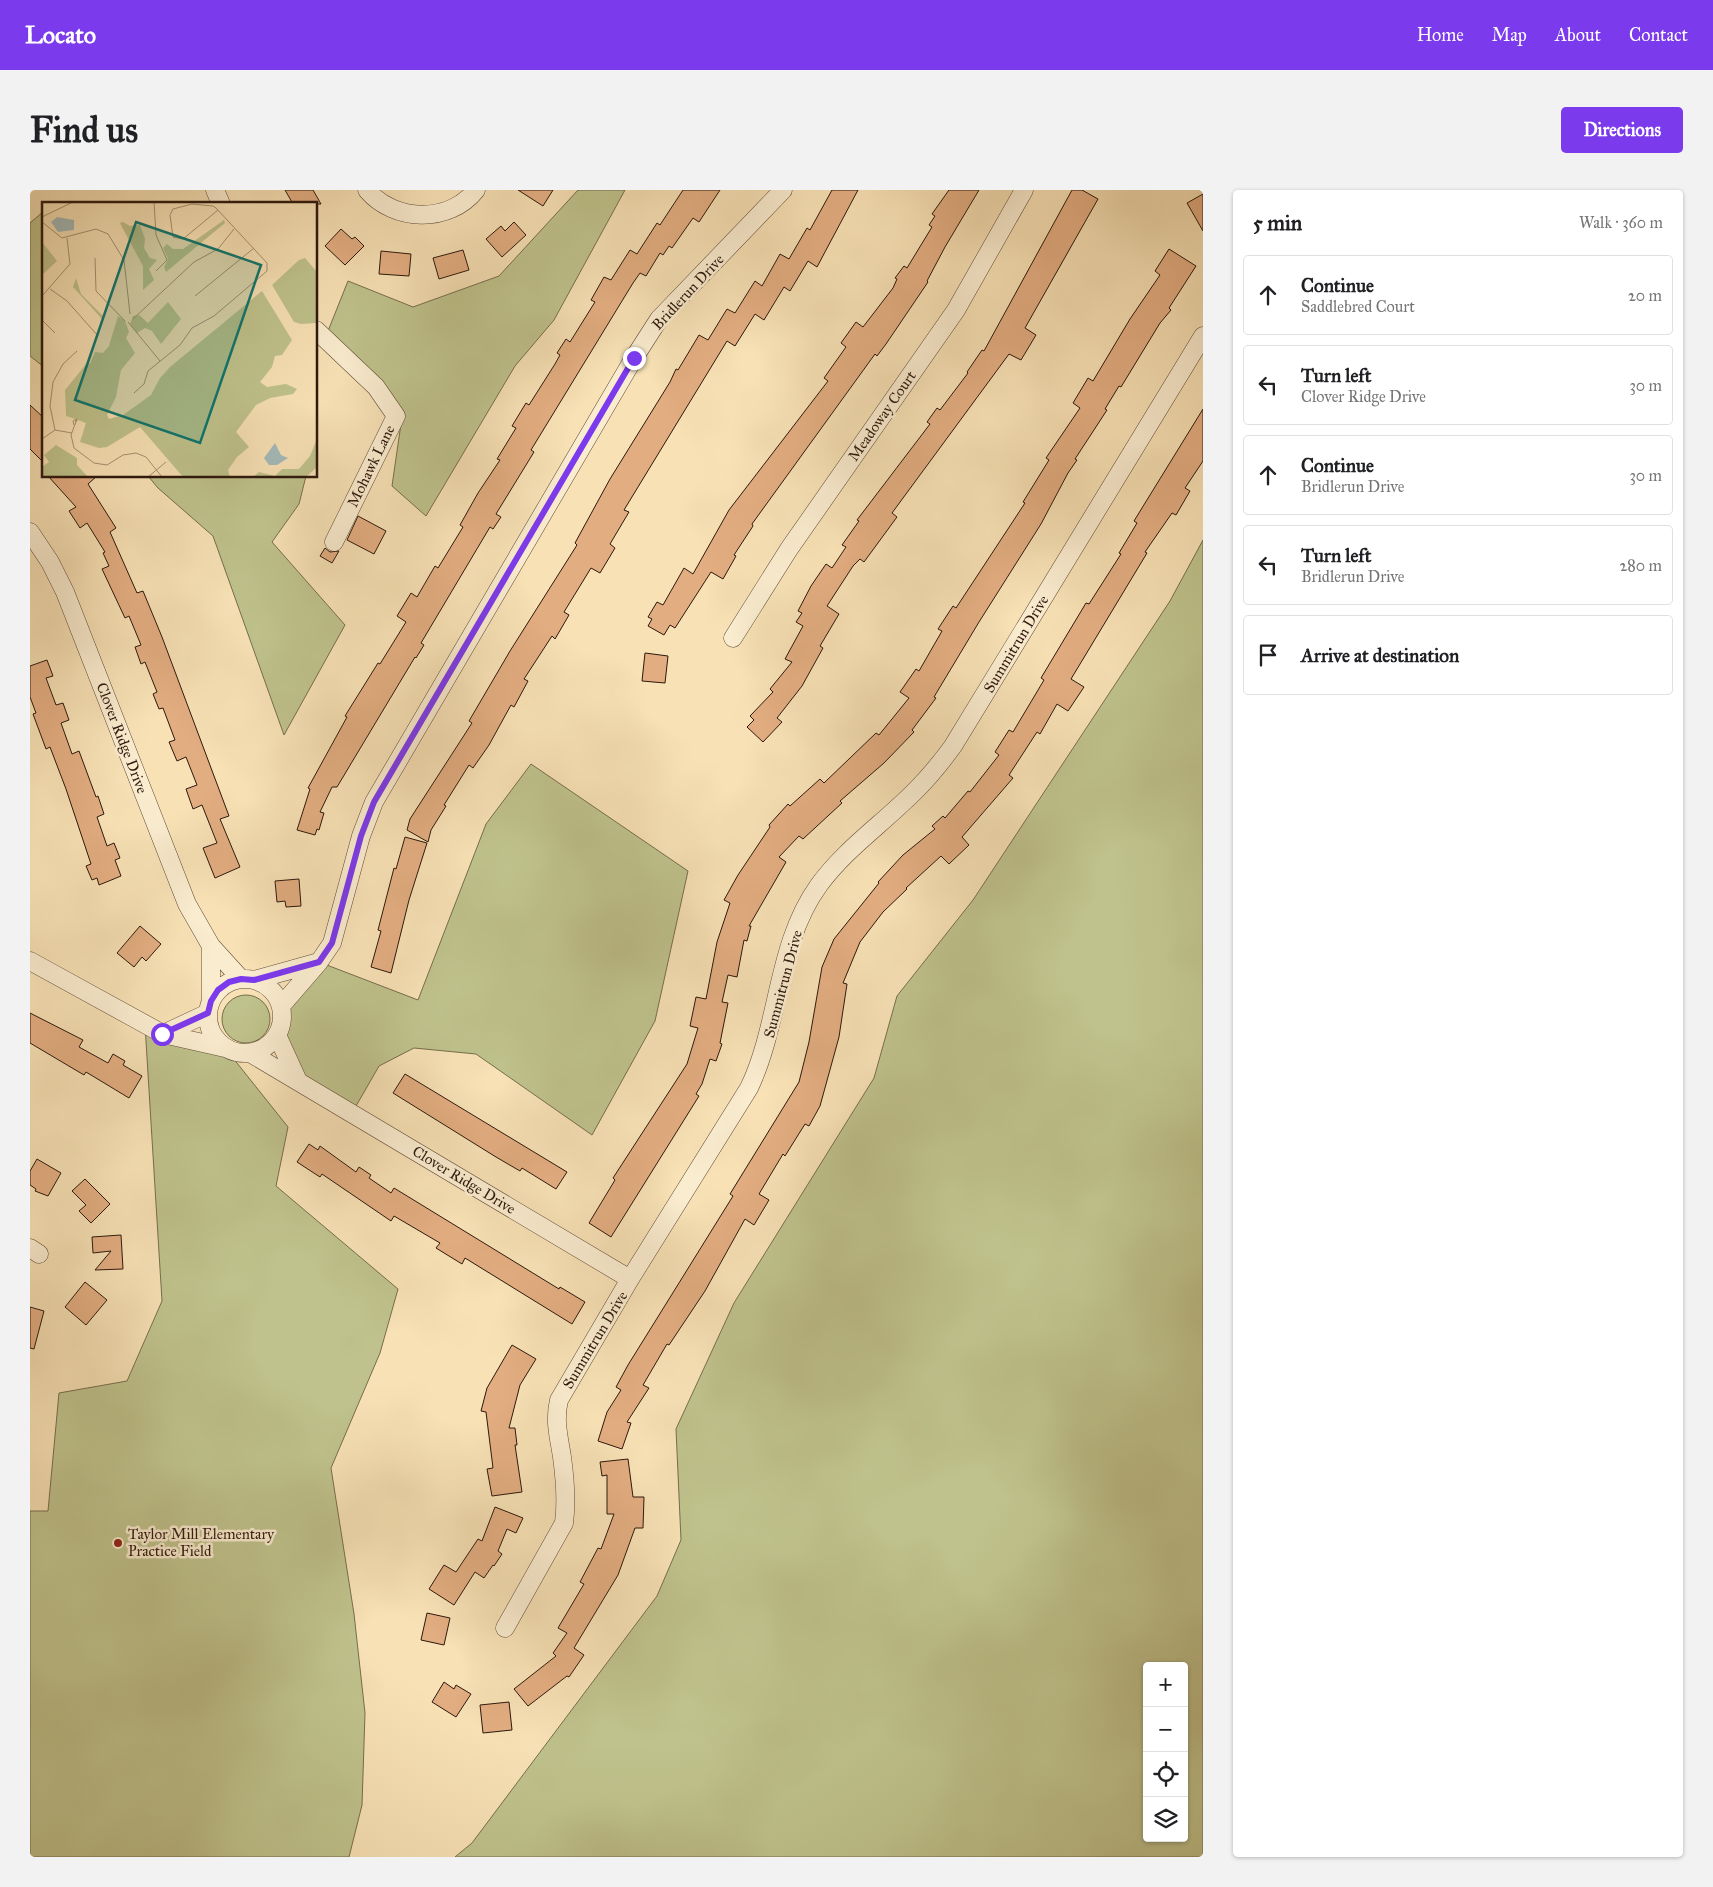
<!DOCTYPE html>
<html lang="en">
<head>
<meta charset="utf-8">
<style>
	:root { --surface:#fff; --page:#f2f2f2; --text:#202124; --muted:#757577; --line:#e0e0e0; --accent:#7c3aed }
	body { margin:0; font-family:"IM FELL Great Primer",serif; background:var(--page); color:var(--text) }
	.controls { position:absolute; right:15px; bottom:15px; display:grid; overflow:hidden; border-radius:5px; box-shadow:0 1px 4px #0004 }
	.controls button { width:45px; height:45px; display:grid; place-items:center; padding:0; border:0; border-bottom:1px solid var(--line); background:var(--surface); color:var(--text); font:25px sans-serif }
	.stop { position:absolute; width:15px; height:15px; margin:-11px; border:4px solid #7c3aed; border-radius:50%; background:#fff }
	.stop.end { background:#7c3aed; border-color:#fff; box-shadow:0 1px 5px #0008 }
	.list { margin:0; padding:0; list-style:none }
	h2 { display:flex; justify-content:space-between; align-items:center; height:65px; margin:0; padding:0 20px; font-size:21px }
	h2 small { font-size:16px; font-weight:400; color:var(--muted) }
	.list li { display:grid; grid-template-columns:32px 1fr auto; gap:15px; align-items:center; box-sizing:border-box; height:80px; margin:0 10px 10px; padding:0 10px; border:1px solid var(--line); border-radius:5px }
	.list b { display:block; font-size:19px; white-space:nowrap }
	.list p { margin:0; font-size:16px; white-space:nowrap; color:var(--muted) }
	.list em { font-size:16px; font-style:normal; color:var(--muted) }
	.icon { flex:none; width:28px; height:28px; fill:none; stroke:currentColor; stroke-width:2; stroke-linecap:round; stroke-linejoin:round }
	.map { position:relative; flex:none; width:1173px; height:1667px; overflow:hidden; border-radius:5px }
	header { display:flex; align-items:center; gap:30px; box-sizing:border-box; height:70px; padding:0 25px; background:var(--accent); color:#fff }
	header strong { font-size:24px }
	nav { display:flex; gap:28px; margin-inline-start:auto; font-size:18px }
	.intro { display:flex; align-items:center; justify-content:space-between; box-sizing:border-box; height:120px; padding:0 30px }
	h1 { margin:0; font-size:35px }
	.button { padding:12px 22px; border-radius:5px; background:var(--accent); color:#fff; font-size:18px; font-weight:700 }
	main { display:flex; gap:30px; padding:0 30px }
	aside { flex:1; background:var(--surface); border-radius:5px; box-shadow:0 1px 4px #0004 }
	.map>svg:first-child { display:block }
	.green { fill:#bfc28c; stroke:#766d4c; fill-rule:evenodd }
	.building { fill:#e2ad81; stroke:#2d180d }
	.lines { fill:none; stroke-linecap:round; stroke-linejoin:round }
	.minor-casing { stroke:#604a37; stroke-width:19 }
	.minor { stroke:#faeccf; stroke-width:18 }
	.route { stroke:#7c3aed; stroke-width:6 }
	.poi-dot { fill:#8f2418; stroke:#faeccf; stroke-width:2 }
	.labels { text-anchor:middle; stroke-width:5; stroke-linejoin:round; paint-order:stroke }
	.street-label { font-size:15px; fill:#2d180d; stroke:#faeccf }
	.poi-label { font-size:15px; fill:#2d180d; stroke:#faeccf; text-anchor:start }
	.inset-road { fill:none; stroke:#a69172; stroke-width:1 }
	.view { fill:#0f766e; fill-opacity:0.15; stroke:#0f766e; stroke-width:2.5 }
	.inset-edge { fill:none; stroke:#2d180d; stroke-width:2.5 }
</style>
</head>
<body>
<header>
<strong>Locato</strong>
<nav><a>Home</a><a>Map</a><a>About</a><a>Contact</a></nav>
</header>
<div class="intro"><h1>Find us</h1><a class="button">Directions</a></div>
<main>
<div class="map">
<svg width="1173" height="1667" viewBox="0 0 1173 1667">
	<rect width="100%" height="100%" fill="#f7e1b5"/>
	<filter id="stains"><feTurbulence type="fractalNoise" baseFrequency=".004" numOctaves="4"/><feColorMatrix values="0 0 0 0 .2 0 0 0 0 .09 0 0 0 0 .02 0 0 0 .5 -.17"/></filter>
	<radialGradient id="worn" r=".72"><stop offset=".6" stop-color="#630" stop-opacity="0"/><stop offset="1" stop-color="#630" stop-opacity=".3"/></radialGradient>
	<path class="green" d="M548,0H595L524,130L485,176L396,326L362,296L373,220L298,141L318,91L383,117L469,86Z
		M14,21V177L0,166V33Z
		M118,286H276L269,314L242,352L315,435L254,545L183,346L128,298Z
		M1173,350V1667H425L442,1653L627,1406L651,1350L646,1239L704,1113L844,888L867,806L943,710L1140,411ZM1117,1476H1154V1648H1117Z
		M501,574L658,681L625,831L562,945L446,864L384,858L349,876L322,923L268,891L247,845L251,833V816L289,772L388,810L456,634Z
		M192 829a24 24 0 1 1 48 0a24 24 0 1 1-48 0Z
		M115,835L195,858L258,937L246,996L368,1099L350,1163L301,1278L324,1424L335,1523L332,1615L319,1667H0V1321H18L29,1203L97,1191L132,1111Z"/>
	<path class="building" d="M255,0H283L291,14H263Z
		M488,0H523L513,16Z
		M653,0H690L669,32L663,28L642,58L639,56L633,65L630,63L616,86L610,83L603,93L501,260L504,262L466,324L471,327L463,339L460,337L391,453L394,455L386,468L385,467L307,597H302L290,622L294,623L289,640L287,639L285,645L267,640L280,599L278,598L317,527L315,526L348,473L350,474L376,432L367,426L381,403L387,407L405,376L408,378L433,337L430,335L448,303L470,270L467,269L486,238L482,236L496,213L499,215L525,174L530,165L527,163L536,149L540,152L565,112L561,110L574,87L581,90L600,60L607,64L627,33L630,35Z
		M802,0H828L787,77L778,71L760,101L754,97L734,130L725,124L705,156L697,151L594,320L599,322L580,354L585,358L570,383L561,378L534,422L539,425L525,449L522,446L494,489L498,491L484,517L481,515L459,555L443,578L439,575L414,615L416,616L401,640L398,652L377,640L380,629L442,533L439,531L480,461L547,355L545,353L580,289L640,192L646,179L648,180L669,145L678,150L697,119L705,123L725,91L732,96L750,64L759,69L777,38L780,40Z
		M919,0H949L915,57L897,91L898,92L856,154L847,166L845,164L722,334L723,336L704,365L706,366L693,389L681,382L645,438L640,435L634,445L618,436L622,429L618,427L627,412L633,415L654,378L663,384L699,320L798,191L794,188L816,157L811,153L826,132L833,137L863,98L867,89L865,88L874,76L877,78L902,37L899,35L905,26L902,24Z
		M1042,0H1052L1068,9L995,138L1006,145L991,170L979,164L862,323L867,327L834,372L830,369L823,376L797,416L809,424L790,456L793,458L772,496L747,528L752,532L733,552L717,537L724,530L720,526L743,502L740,499L762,472L755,469L773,436L766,432L772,423L768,421L781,396L796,374L802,378L816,357L812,355L829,331L827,330L900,234L897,232L907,218L910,220L938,183L937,182L952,160L954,161Z
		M1173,4V41L1157,13Z
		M484,32L496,45L472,67L456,49L471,36L475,41Z
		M311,39L322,49L325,47L334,56L315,75L295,56Z
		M1139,59L1166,76L1139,118L1141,120L1130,133L1091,197L1089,196L1075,219L1077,220L1045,269L1047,270L1038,283L1011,334L949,432L904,507L906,508L882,540L884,542L854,573L810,611L812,613L773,649L769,646L749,667L756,672L719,736H721L717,751L714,750L707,787L698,785L692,812L698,813L690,853L692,854L686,871L680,869L672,894L666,904L669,906L581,1047L559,1033L585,990L583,988L657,874L668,838L660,836L666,807L676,809L687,752L700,713L694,710L708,685L740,637L739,635L758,614L760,616L790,589L794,593L846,543L849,545L879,508L870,502L886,479L889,481L912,441L908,439L923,416L926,418L995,313L993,312L1019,270L1016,268L1050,218L1043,213L1058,188L1063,191L1100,129L1130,85L1125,81Z
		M433,60L439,80L409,89L403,68Z
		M351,61L381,64L379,86L349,84Z
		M0,215L14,228V273L0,259Z
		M1173,219V271L1155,298L1160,301L1146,325L1142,323L1115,362L1117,363L1041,489L1054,497L1038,521L1027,514L1010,544L1007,542L979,585L983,588L932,647L939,655L919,674L911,666L876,698L877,699L853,722L830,752L813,793L817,794L809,847L790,916L779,936L775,934L755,966L753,964L729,1004L739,1010L724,1035L715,1029L675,1101L639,1155L637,1154L613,1195L619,1198L597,1232L601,1233L592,1259L568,1251L577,1222L591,1200L586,1197L598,1175L703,1006L700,1004L769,892L779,852L792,777L804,749L849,693L848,692L873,665L905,639L902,636L913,626L915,628L938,601L940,602L969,565L965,562L979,540L983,542L1014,490L1011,488L1056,413L1059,414L1091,364L1089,363L1107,333L1104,331Z
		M18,286H67L58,294L86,338L80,342L107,403L113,401L132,447L199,626L190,629L210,677L185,688L173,658L187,653L172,615L163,619L156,599L167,595L156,567L147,571L139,552L145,550L133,518L129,519L123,504L127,502L115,472L111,474L105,457L111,455L99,426L95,428L72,379L79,376L73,363L75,362L57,333L50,338L39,321L46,317Z
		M328,326L356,341L344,364L317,350Z
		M295,358L300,362L309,361L302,373L290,366Z
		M615,463L638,466L635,493L612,491Z
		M17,470L23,486L16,488L26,515L33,513L39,530L31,533L42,564L49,561L66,607L68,606L74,624L67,627L77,656L84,653L90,668L85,670L91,686L69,695L67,688L62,690L56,676L61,674L36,599L20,557L16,559L3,524L6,523L0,507V476Z
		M375,647L397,653L379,710L361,783L341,777L351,741L348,740L364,678L366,679Z
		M269,689L271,716L256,717L255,711L247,712L245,691Z
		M110,736L131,754L116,771L112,767L104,777L87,763Z
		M0,823L53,850L49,857L78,873L83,864L95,871L93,875L112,886L99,908L56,882L54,885L0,853Z
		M375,884L537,982L526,999L492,978L490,981L466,967L363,903Z
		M279,954L288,960L290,956L326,982L329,977L341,985L339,988L361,1003L364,998L529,1099L530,1097L555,1112L542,1134L435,1068L432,1074L406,1058L410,1053L364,1026L361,1031L292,984L290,987L267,972Z
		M7,969L31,983L18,1006L5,1001L6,999L0,995V981Z
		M55,989L80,1014L61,1033L49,1021L56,1015L42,1001Z
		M91,1045L93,1079L65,1080L81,1061L63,1063L62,1047Z
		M55,1092L77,1110L56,1135L35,1117Z
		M0,1117L14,1121L4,1159L0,1158Z
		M482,1155L506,1169L490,1195L479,1238H485L487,1255H485L492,1302L462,1306L457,1279L463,1278L456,1222L451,1221L457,1198Z
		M598,1269L603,1307H614L613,1338H605L588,1385L544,1458L554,1465L539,1487L537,1486L498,1516L484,1499L526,1466L523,1463L537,1443L528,1438L554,1394L550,1392L568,1358L571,1359L584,1324H577V1285L572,1286L570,1272Z
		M465,1317L493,1328L486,1343L477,1339L468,1361L472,1364L464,1376L463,1375L454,1388L445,1382L424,1415L399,1399L414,1375L426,1382L448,1349L452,1351Z
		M397,1423L420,1428L414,1455L391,1450Z
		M414,1492L424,1499L426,1495L441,1504L426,1527L402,1512Z
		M479,1512L482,1540L453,1543L450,1515Z"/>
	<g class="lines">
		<defs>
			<path id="minor" d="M185,0L191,14
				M337,0C364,32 419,34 446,0
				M286,140L346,197L366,226L304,352
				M0,342L20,372L35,402L157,714L181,756L211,789
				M703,448L759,359L926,120L994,0
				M0,771L133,844L195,858
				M178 826a37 37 0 1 1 74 0a37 37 0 1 1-74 0Z
				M224,790L289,772
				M181,811V756
				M251,816L289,772L302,753L331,646L344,612L604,168L629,129L753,0
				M133,844L178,823
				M247,845L268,891
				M220,863L600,1089
				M0,1058L9,1064
				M475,1438L534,1333C537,1311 535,1289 532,1267C529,1247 524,1231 529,1210L600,1089L719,898C750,834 746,754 789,695C816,658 855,632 887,599C900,586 912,571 923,556L1173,146"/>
		</defs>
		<use href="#minor" class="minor-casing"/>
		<use href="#minor" class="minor"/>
	</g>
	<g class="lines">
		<path class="route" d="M132,844L178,823L181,811L188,800L199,792L211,789L224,790L289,772L302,753L331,646L344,612L604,168"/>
	</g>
	<circle class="poi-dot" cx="88" cy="1353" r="5"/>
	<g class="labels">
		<g class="street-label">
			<text transform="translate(658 102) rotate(-47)" y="5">Bridlerun Drive</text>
			<text transform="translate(852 226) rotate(-55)" y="5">Meadoway Court</text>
			<text transform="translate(341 276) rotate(-64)" y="5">Mohawk Lane</text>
			<text transform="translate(986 454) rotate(-59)" y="5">Summitrun Drive</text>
			<text transform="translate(92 548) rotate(69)" y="5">Clover Ridge Drive</text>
			<text transform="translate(753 794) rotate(-75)" y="5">Summitrun Drive</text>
			<text transform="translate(434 990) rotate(31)" y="5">Clover Ridge Drive</text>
			<text transform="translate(565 1150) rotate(-59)" y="5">Summitrun Drive</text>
		</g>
		<g class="poi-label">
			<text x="98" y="1349">Taylor Mill Elementary<tspan x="98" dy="17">Practice Field</tspan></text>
		</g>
	</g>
	<g transform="translate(12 12)">
		<rect width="275" height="275" fill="#f7e1b5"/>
		<path d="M182,18L183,21L124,70L122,65L126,57L121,46L125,42L131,47H141ZM81,20L88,24L98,23L103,37L102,46L108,56L115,58L107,67L112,78L101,88V64L80,25L78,21ZM0,40L15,59L0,73ZM263,56L275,70V121L259,122L252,120L230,83L257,58ZM34,76L39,92L61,114L60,117L31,85ZM220,89L250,138L240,153L233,154L230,165L218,180L225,185L244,182L255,187L251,192L228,196L214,203L194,230L207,245L195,255L186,268L188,275H141L98,225L65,245L57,246L38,240L44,221L36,218L33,222V217L24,214L23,188L45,161L48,162L53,150L61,151L67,144L76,114L83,119L87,130L84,136L93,151L79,168L74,195L65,213L67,217L81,213L109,193L118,176L128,165ZM126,100L139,117L119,142L110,129L103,126L95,131L88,122L91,114L97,113L106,121ZM275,237V265L264,275H211L217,270L233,274L240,267H257L268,254ZM14,243L35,256V263L46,275H0V265L7,260L2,253Z" fill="#bfc28c"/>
		<path d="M15,15L32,18V28L16,30L9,20ZM233,241L239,253L246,256L235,263H227L222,256Z" fill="#a4baba"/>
		<path class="inset-road" d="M112,0L114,33L125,58L114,69M0,15L31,0M0,20L20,36L54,27L66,32L82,58L88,112M53,56L54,89L83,119M8,87L25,99L56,134M0,94L28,62L25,36M153,94L212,46M91,117L152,60L176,47L192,27M0,118L13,131M86,120L118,159M92,191L102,182L106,169L138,143L150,126L172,114L225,69V61L174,6L171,4L150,2L131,7L128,13L131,35L141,37L176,8M32,223L31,219L35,217L29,233L32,246L52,261L65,263L81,253L94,251L104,255L120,275M13,228L8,204L11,180L21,162L35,149M0,237L13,228L30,231M106,275L124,260"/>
		<path class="view" d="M94,20L219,63L158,241L33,198Z"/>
		<rect width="275" height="275" class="inset-edge"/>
	</g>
	<rect width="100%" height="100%" filter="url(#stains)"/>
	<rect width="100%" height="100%" fill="url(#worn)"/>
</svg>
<div class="controls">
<button>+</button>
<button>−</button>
<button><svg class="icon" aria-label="locate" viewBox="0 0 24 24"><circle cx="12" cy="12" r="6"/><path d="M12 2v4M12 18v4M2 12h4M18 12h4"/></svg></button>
<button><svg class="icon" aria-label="layers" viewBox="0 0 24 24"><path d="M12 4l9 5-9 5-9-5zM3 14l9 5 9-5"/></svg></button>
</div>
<div class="stop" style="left:132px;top:844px"></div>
<div class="stop end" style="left:604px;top:168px"></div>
</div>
<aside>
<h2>5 min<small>Walk · 360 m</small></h2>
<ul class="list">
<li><svg class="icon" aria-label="ahead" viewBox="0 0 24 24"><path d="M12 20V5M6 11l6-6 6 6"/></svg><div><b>Continue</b><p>Saddlebred Court</p></div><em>20 m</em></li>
<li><svg class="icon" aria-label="left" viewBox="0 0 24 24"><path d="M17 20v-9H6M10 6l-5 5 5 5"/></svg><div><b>Turn left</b><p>Clover Ridge Drive</p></div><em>30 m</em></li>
<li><svg class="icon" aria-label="ahead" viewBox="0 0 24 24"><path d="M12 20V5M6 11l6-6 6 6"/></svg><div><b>Continue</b><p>Bridlerun Drive</p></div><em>30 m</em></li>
<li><svg class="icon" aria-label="left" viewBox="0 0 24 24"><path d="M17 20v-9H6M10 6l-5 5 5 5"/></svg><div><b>Turn left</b><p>Bridlerun Drive</p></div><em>280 m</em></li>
<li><svg class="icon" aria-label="arrive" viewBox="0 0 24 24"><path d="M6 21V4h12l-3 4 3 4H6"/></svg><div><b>Arrive at destination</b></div></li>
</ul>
</aside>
</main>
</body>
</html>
